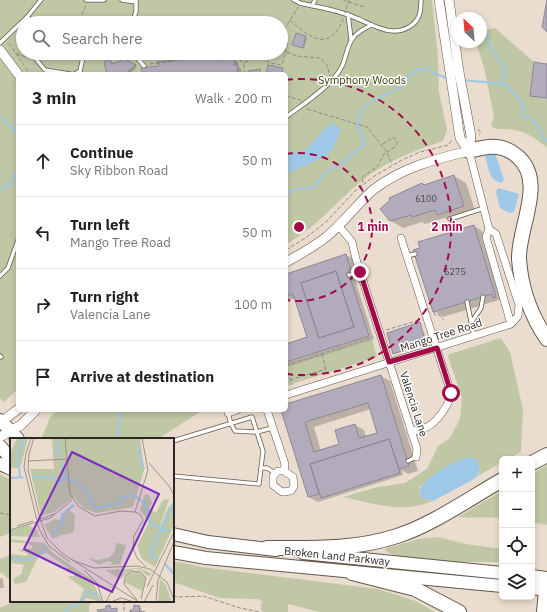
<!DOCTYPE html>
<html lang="en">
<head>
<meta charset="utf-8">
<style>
	:root { --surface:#fff; --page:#f6f6f6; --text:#222; --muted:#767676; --line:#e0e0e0 }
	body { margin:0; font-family:"IBM Plex Sans",sans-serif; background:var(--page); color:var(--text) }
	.controls { position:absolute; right:12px; bottom:12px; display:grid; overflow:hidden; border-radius:6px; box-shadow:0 2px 6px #0003 }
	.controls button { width:36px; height:36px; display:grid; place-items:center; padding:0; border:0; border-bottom:1px solid var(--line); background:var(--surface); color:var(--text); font:20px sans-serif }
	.compass { position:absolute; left:451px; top:12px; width:36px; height:36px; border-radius:50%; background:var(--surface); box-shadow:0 2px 6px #0003; rotate:334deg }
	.stop { position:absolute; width:12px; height:12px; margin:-9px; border:3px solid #a20a48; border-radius:50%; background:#fff }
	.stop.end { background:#a20a48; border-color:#fff; box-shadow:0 1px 4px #0008 }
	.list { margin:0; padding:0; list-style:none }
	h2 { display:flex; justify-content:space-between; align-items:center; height:52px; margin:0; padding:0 16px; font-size:17px }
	h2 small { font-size:13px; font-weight:400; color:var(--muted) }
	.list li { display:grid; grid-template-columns:26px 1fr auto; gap:12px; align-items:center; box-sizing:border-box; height:72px; padding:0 16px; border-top:1px solid var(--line) }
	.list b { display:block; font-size:15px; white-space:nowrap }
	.list p { margin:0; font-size:13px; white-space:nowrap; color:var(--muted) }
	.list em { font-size:13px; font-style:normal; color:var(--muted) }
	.icon { flex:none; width:22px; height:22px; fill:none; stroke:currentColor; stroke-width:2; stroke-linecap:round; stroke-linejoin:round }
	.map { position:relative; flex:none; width:547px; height:612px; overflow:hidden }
	.search { position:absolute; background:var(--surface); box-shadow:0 2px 6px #0003; left:16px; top:16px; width:272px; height:44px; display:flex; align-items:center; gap:10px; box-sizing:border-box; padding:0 14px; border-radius:22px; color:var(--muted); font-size:15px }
	.panel { position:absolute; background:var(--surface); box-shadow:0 2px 6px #0003; left:16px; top:72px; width:272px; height:340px; border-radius:6px }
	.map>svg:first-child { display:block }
	.green { fill:#c0c7a5; fill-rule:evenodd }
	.water { fill:#9dc8e7 }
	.shadow { fill:#0003; fill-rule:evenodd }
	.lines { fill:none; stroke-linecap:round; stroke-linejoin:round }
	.stream { stroke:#9dc8e7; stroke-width:2 }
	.building { fill:#b1abbb; stroke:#8e8797; fill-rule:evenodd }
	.service-casing { stroke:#64584c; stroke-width:5 }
	.minor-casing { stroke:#64584c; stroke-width:8 }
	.tertiary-casing { stroke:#64584c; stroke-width:10 }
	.primary-casing { stroke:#64584c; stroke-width:14 }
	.motorway-casing { stroke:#64584c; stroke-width:16 }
	.path { stroke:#948b81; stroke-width:1; stroke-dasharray:4 2; stroke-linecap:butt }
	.service { stroke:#fff; stroke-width:3.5 }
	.minor { stroke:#fff; stroke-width:7 }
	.tertiary { stroke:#fff; stroke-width:9 }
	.primary { stroke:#fff; stroke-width:12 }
	.motorway { stroke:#fff; stroke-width:14 }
	.route { stroke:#a20a48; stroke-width:5 }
	.ring { fill:none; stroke:#a20a48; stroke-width:2; stroke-dasharray:7 5 }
	.labels { text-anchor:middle; stroke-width:3; stroke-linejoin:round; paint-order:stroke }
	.number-label { font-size:9px; fill:#4d4848 }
	.park-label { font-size:11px; fill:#333900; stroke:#fff }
	.street-label { font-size:11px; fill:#2c2722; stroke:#fff }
	.inset-river { fill:none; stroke:#9dc8e7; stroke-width:2 }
	.inset-road { fill:none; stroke:#9e948a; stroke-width:1 }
	.view { fill:#7b2cbf; fill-opacity:0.15; stroke:#7b2cbf; stroke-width:2 }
	.inset-edge { fill:none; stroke:#2c2722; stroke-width:2 }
	.centre { fill:#a20a48; stroke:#fff; stroke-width:2 }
	.ring-label { font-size:12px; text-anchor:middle; font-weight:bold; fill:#a20a48; stroke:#fff; stroke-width:3; stroke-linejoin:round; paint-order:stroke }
</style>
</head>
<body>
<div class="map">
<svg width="547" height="612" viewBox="0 0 547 612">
	<rect width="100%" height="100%" fill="#eaddcf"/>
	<path class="green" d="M0,0H432L438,57L439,92L447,130L443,141C413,151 384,162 359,183C334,204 315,229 286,244V74H18V389L4,402L0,399ZM23,23H281V53H23Z
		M495,28L534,62L547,98V148C538,140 527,132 514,130C507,128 495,131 491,126L494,116L484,68L476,42H481V31Z
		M501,338L510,352L523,410L521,452L507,459H502V462L478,476L480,471L454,463L428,479L420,487L419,492C421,498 427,500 433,501C400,514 377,504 343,497L378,487L405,483L427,469L438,446L450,438L460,419L462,397L451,366L448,356L450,354Z
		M372,339L377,357L286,386V366Z
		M56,410H203L158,439H41L50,418Z
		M547,465V525L532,522V474Z
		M0,474L11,480V533L0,537Z
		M502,491V518C487,517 473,518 458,517Z
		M438,537L466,544L502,549V562C479,562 400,564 385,550L387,548L419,539Z
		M11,555V579L7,578L3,573H0V559Z
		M173,561L202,567L378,589L416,601L435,612H320L288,604V612H263L261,610V604L263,602L258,599L220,598L173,582Z
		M16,601H95L89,605V612H0V608Z"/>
	<path class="water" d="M334,123L341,130L331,151L326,156L286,174V157C293,150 302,154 309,147C317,139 322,128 334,123Z
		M495,153L504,180L501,183C488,179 489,168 485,156L487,154Z
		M498,188L519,194L514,212L510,213L500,208L496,192Z
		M469,457L477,460C481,468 480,474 474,479L433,501L422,498L419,492C423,477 455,461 469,457Z"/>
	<path class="shadow" d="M296,34L307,38L304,48L295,46Z
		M90,53H96L95,57L90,54Z
		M218,56L222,58L221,61L235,60L238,62V66L241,69V74H144L161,67L158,63Z
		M110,60L114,64L125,60L137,67L129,74H108L105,68L107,67Z
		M99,72L103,74L94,73Z
		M454,176L466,183L476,213L450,221L444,218L425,224L422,222L403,228L391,221L422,184L426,186Z
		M474,226L482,231L504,301L499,300L443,317L434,311Z
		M346,255L352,258L357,273L353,274L374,339L286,367V345L308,337L296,298L286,301V275Z
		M420,323L426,338L422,346L394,353Z
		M381,376L390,381L418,471L408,474L402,470L403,475L318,502L309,497L282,410H286V405ZM371,409L378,433L366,437L364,430L355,425L340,445L321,451L314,427Z
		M0,578L3,579L4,588H0Z
		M139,607L142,609L141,612H131Z"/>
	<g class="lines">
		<path class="stream" d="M486,34C488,39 489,46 492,50C500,62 508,68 502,82
			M463,80L505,84L521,101L524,109L522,115C526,118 533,118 536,123C541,130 540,136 547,141
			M0,116L18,133
			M0,189L10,185L18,169
			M286,195C297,184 306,191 315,186C320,182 321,176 326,172C332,167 340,166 345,161C352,154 355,150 364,146L363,137L358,129L360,113C368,100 388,95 400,87C409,80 410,68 424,69L449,79
			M117,439L122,410
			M64,612L76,604L85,601"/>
	</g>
	<path class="building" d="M547,0V32L542,27Z
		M296,33L306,36L303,48L292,45Z
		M218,55L217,60L235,58L234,65H238L237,74H143L141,68L159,66L157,62Z
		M110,59L112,64L125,59L136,65L126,73L107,74L104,62Z
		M534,62L547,64V98L530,96Z
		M268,65L283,68L282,74H266Z
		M260,69L261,74H248V71Z
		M454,175L464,206L437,215L435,210L412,217L411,215L390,221L380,209L390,200L389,198L422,183L424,185Z
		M474,225L496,297L493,298L492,294L433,312L413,250L420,248L418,242Z
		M346,254L351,270L348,271L369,336L286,362V344L307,337L293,294L286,296V274ZM336,271L354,327L319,338L301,283Z
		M336,271L354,327L319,338L301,283Z
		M420,322L424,337L420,345L393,354L387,333Z
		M381,375L409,466L399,469L389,439L310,464L319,494L308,497L281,410H286V404ZM368,403L377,433L359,438L355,424L335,430L339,444L314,452L305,422Z
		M389,439L400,473L321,498L310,464Z
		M110,605L111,609L117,608V612H98L97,610L106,609V606Z
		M134,605L140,606L139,611L145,612H130V610H133Z"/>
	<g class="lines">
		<defs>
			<path id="service" d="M86,0H104
				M122,0L136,2
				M294,0L300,3C316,7 333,9 348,15C368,21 389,39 409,27C420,21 421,11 421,0
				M312,6L315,0
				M348,14L351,39
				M27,17L34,23
				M77,23L80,19
				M132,23L136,12V0
				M0,43L27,17L41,0
				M36,53L35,58L45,70L70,74
				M133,53L144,66
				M75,74L80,71L84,53
				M286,117C302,105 321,93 334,78C354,56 338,39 372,25
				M450,219L484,208
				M407,256L415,254
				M349,275L360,272
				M0,276L8,268L18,240
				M467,302L474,336
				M471,323L481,308L483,297
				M0,356L1,357
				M228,413L231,424L235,431L257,432L272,428
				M173,441L252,417L263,451L259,484L173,476
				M408,461L416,457
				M261,468H267L275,473"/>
			<path id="minor" d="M469,151L489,229L486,237L511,324
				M338,225L352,242L356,259L417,449L416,457
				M489,229L496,234L519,305L518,316L511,324
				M401,238L451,393C450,404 437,422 427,427C422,429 416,430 411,432
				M286,395L511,324
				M267,410L285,464L284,471
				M228,413L237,410
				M278,471H284L293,477L294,486L291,491L282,492L273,485V476Z"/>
			<path id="tertiary" d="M439,0L460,138L469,151
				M449,0L459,72L471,136L469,151
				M0,50L18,74
				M286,262C299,255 313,247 325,238C343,224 356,205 373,190C401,168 435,159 469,151
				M0,423L18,409
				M0,437L21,425L36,410"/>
			<path id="primary" d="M0,420L18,439
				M0,446L11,459
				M0,464L11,469
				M173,534L208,542L276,550
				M173,552L206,558L502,586
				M303,553L502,573
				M532,576L547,578
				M532,588L547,590"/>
			<path id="motorway" d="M469,151C487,146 502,143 517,156C547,181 518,227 519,259C521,287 531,316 547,339
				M532,463L547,455
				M267,548C310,548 355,550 397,536C432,525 470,498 502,480
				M352,573L415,589L459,612
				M544,612L547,581"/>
		</defs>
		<use href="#service" class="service-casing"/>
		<use href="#minor" class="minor-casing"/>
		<use href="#tertiary" class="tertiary-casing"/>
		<use href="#primary" class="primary-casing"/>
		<use href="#motorway" class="motorway-casing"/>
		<path class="path" d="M343,0L364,7
			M346,9L349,0
			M82,15L86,5
			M290,20C309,37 329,54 343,19
			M281,35L298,7
			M9,43L30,74
			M281,50L297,56L320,58L327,65L330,76
			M16,54L30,58
			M267,60L269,63L282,65L288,43
			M150,64L219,55L234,56L244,63
			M244,74V63L251,59L266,60L271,53
			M286,96L301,100
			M307,109L367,127L387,152L392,165
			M478,129L481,133L479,135
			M363,183L362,177L377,167L384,154L396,146L397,143L395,138H392L381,145
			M286,250L307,237L327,221L356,190L376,175L402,160L420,152L448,145L452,140
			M434,312L435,315H439L444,320
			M386,330L420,320
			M322,354L327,374
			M286,365L373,337
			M286,366L292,385
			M290,380L326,369
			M0,513L11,515
			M173,596L179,597L203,596L240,608L260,612
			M124,601V612"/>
		<use href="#service" class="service"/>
		<use href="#minor" class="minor"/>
		<use href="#tertiary" class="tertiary"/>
		<use href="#primary" class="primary"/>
		<use href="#motorway" class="motorway"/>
	</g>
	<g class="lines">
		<path class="route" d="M360,272L389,362L437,348L451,393"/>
	</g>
	<g class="ring">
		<path d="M286 154A74 74 0 1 1 286 300"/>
		<path d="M286 80A148 148 0 1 1 286 374"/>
	</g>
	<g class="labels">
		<g class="number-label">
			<text x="426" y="202">6100</text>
			<text x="455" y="275">6275</text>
		</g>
		<g class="park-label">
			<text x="362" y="84">Symphony Woods</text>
		</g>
		<g class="street-label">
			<text transform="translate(441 335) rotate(-18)" y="4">Mango Tree Road</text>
			<text transform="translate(414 404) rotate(72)" y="4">Valencia Lane</text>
			<text transform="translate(337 556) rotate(6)" y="4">Broken Land Parkway</text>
		</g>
	</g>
	<g transform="translate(10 438)">
		<rect width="164" height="164" fill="#eaddcf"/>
		<path d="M7,0H18L11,27L8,30H0V16ZM49,0H130L134,32L123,69L86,75L73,70L64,59L44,74L31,78L20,31H44L42,1ZM135,56L139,57L142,65L139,70L146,75L153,62L159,61L148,95L158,70L164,64V87L145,129L132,121L127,108L139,84L130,72ZM58,71L65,77L64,92L62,95L51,97L43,101L34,87L45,81L49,82ZM18,87L27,92L29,99L0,98V93ZM0,101L34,105L43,115L82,142L92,164L75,160L74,164H69L74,151L58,139L66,137L57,133V129L37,115L29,117L16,144L5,146L3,141L11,136L14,127L2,125L0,116L17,118V115L7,112L21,111L23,108L15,105L0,104ZM106,105L116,107L110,126L101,127L102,124L98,123L89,127L78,120L89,122L100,119L105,113ZM130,130L142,136L138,138L131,132L124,131L110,141L95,132ZM124,133L131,135L136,140L132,153L114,144L117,137ZM150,141L155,145L162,164H148Z" fill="#c0c7a5"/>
		<path class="inset-river" d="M48,3L49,20M128,9L134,31M51,25L55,39M23,38L43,40L48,44L55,40L70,46L77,53L82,67L87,70L109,65L111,60L123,57L136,66L140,86L160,94M10,39L8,15L14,0M0,40L13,39M41,99L52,85V77L64,67M0,121L18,122L32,115L35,108M149,122L143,120L141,113L164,64M155,126L164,136M71,164L79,153L89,159"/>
		<path class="inset-road" d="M21,0L16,15L14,29L29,91L39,108L60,124M24,0L19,16L18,32L30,81L37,100L53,116L129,164M55,0L60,56L69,69L85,78L110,73L125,74M18,23L58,21M139,25L159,48L164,57M125,74L138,32L132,0M125,74L130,76L133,82L124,98L123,110L127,120L136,129M28,82L44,76M7,88L23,83M0,92L40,80L62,62M62,122L84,130L127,128L140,131L157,144L164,162M74,132L87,145L93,164M137,149L164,94M127,162L114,146L115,139L121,133L131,134L136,140L131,161M96,164L104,148M101,164L111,160L124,164M134,164L143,147M146,164L148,142L164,104"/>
		<path class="view" d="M62,14L149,56L102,154L14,111Z"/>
		<rect width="164" height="164" class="inset-edge"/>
	</g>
	<circle cx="299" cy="227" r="6" class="centre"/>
	<g class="ring-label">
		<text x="373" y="231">1 min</text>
		<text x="447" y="231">2 min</text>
	</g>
</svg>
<div class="controls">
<button>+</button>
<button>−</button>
<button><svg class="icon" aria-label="locate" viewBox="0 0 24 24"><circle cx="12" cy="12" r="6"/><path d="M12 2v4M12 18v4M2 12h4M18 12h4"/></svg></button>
<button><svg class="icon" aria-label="layers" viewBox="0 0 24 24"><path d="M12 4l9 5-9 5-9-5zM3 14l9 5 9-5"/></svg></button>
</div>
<svg class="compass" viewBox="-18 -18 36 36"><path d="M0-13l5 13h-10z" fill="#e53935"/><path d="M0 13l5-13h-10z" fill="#767676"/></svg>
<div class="stop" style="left:451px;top:393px"></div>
<div class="stop end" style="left:360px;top:272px"></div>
<div class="search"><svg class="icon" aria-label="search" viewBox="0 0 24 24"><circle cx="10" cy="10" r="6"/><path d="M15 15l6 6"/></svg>Search here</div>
<section class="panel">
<h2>3 min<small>Walk · 200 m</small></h2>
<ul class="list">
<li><svg class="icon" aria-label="ahead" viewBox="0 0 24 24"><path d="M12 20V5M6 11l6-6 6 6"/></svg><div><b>Continue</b><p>Sky Ribbon Road</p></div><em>50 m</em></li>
<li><svg class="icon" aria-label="left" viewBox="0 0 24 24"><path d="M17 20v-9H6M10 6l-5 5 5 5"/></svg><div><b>Turn left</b><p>Mango Tree Road</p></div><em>50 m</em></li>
<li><svg class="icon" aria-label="right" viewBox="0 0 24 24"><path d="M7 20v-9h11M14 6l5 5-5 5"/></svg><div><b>Turn right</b><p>Valencia Lane</p></div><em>100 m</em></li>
<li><svg class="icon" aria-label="arrive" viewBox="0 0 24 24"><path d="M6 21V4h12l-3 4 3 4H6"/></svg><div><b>Arrive at destination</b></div></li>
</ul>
</section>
</div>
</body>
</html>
